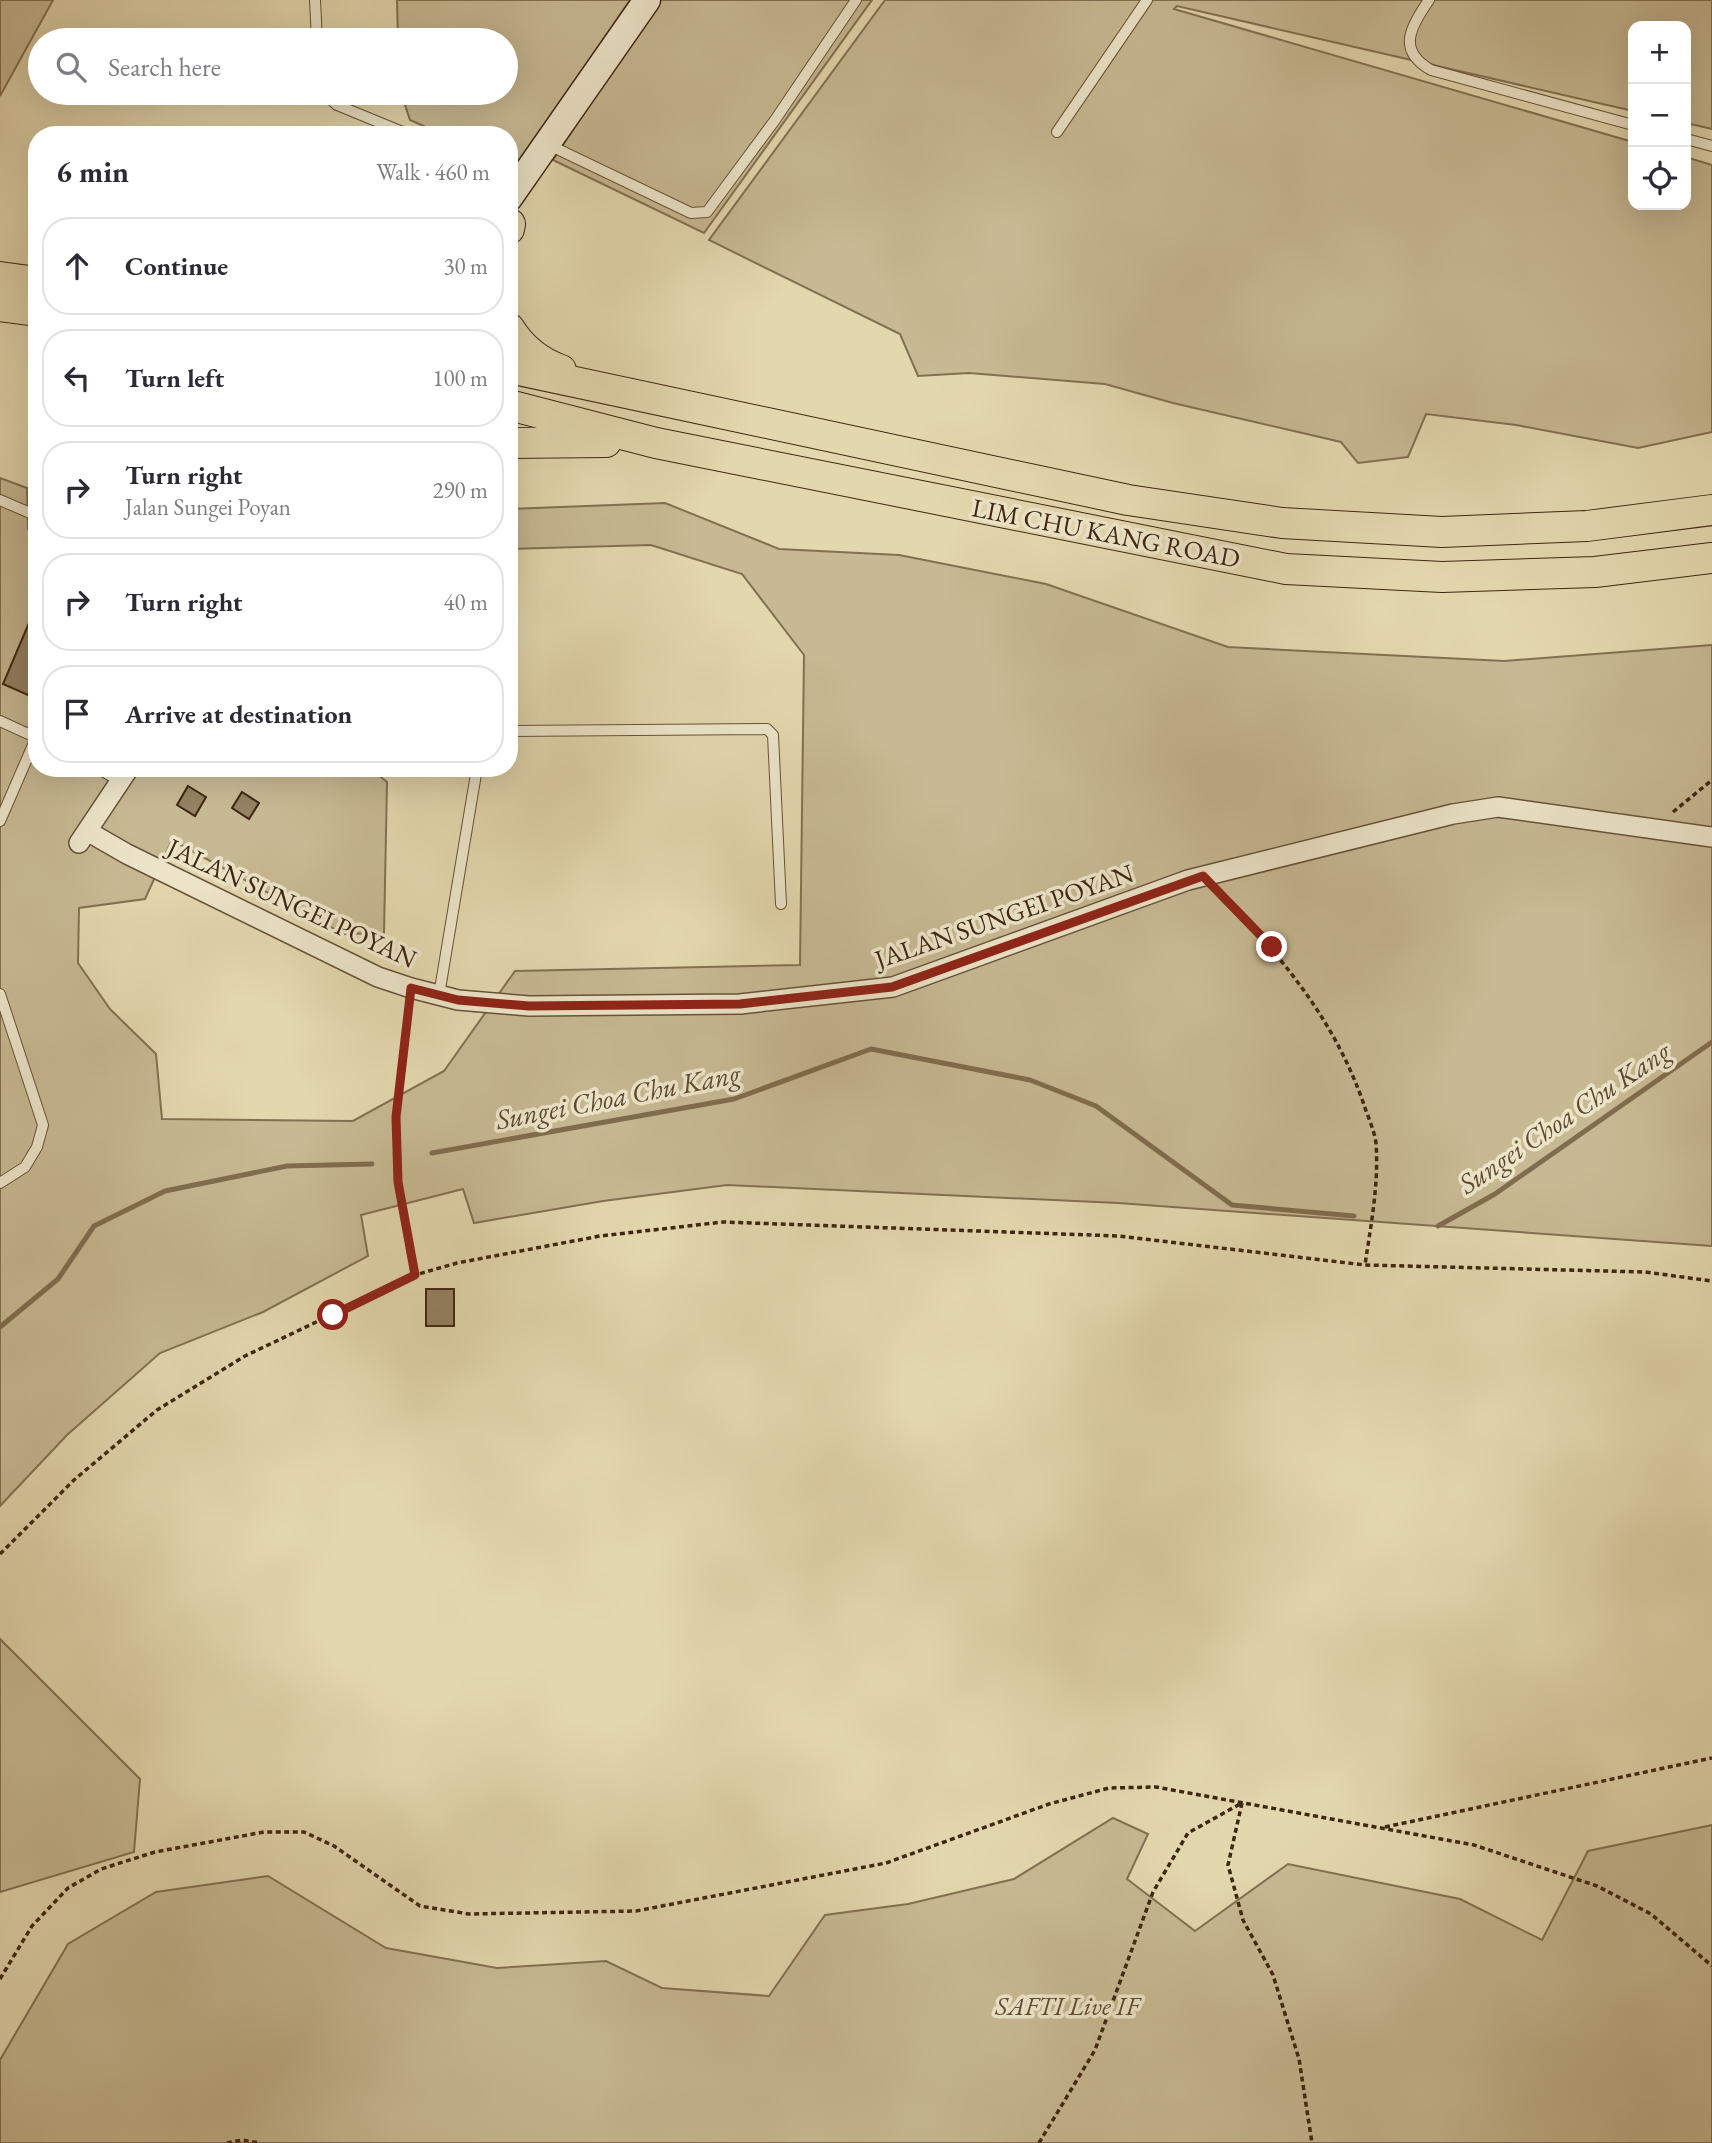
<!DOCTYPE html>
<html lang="en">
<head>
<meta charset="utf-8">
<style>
  :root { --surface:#fff; --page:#f7f7f7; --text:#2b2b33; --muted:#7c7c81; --line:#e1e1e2 }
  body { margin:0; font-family:"EB Garamond",serif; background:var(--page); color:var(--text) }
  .controls { position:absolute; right:21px; top:21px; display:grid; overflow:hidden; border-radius:14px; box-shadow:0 7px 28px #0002 }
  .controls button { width:63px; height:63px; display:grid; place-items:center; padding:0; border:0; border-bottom:2px solid var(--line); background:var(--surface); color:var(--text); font:35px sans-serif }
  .stop { position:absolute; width:21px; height:21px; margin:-16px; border:5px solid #8f2418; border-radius:50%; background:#fff }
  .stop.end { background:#8f2418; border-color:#fff; box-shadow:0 2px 7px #0008 }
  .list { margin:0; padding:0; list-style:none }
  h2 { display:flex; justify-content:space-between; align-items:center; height:91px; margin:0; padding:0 28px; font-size:30px }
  h2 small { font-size:23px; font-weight:400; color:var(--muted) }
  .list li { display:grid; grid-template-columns:46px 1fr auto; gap:21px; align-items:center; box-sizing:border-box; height:98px; margin:0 14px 14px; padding:0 14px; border:2px solid var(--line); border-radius:28px }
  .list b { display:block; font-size:26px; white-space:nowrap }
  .list p { margin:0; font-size:23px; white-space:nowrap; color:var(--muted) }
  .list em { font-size:23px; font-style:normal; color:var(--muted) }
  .icon { flex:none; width:38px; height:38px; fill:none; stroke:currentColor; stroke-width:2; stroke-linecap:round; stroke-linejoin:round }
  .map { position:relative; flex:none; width:1712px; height:2143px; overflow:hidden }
  .search { position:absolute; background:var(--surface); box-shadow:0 7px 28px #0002; left:28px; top:28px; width:490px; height:77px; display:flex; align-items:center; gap:18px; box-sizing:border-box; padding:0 24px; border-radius:38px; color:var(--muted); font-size:26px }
  .panel { position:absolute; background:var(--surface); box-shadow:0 7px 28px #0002; left:28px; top:126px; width:490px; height:651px; border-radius:28px }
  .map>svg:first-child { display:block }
</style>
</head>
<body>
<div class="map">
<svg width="1712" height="2143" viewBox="0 0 1712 2143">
  <rect width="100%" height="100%" fill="#e3d7ae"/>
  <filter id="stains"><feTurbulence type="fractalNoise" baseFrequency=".00286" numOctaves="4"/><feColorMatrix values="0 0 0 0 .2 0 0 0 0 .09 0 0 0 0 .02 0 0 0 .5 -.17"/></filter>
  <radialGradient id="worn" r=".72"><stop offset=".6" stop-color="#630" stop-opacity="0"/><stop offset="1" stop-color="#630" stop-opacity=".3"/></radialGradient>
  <path fill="#c7b993" stroke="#837052" stroke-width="2" d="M0,0H53L0,96Z
    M397,0H630L517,166L509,163V135H444L410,120L401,93H506V40H398Z
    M659,0H872L704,233L553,160Z
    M885,0H1712V129L1686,123V26H1633V111L1177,6L1174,9L1633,142V205H1686V157L1712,165V432L1638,448L1516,425L1426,414L1408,457L1358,463L1341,442L1173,403L1105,384L969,373L918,376L900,334L709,240Z
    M0,478L27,488L28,529L37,533V768H370L387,782L384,933L343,934L172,840L145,899L79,908L78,963L110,1009L156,1054L162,1119L353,1121L444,1071L515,971L800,965L804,655L742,574L651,545L509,549V509L665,503L779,549L899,555L1046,584L1228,647L1504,661L1712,645V1246L1118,1203L727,1185L603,1201L474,1223L463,1189L361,1215L368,1256L263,1312L160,1353L67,1435L0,1506Z
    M0,1639L140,1779L134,1852L0,1892Z
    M1113,1818L1148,1834L1127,1879L1195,1931L1288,1864L1460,1899L1542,1940L1588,1851L1712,1825V2143H0V2060L68,1944L156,1892L268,1876L386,1948L497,1968L606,1961L662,1988L769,1996L825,1915L908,1904L1014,1879Z"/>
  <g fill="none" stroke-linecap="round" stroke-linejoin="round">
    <path stroke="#806c4e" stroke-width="5" d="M432,1153L734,1099L871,1049L1030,1080L1096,1106L1232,1205L1354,1216
      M1438,1226L1495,1194L1712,1042
      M0,1327L58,1279L94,1226L165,1191L287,1166L372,1164"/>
  </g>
  <path fill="#948262" stroke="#3f2610" stroke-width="2" d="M37,604V699L3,684Z
    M188,786L206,797L195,816L177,805Z
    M242,792L259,803L249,819L232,808Z
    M426,1289H454V1326H426Z"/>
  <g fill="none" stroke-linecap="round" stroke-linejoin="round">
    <g stroke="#685238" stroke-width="12">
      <path id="lane" d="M315,0L317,40
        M1429,0C1411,27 1396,50 1431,70L1633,125
        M324,93L337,105L410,135
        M1057,132L1147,0
        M1686,139L1712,146
        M549,145L691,213L707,212L775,120L856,0
        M0,500L37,516
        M0,721L37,738
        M509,731L767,729L773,735L781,904
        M97,768L120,781
        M0,821L36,738
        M0,994L43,1125L37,1147L25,1167L0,1183
        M439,995L477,768"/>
    </g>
    <g stroke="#685238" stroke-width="22">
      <path id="street" d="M87,831L127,854L378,977L411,988L458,1000L529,1006L740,1004L893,987L1188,880L1453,814L1498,807L1712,837
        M79,843L129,768"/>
    </g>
    <g stroke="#3f2610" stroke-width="29">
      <path id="secondary" d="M509,198L647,0"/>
    </g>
    <g stroke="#3f2610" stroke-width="32">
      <path id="primary" d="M509,229L510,224
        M0,277L37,282
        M0,306L37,311
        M509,328C522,349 538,362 561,370
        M509,368L1128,500L1282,523L1442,532L1587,526L1712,510
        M509,405L656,443L1286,569L1442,577L1595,572L1712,558
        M509,443L606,442"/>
    </g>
    <path stroke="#3f2610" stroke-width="3.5" stroke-dasharray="5 3.5" stroke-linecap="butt" d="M1673,812L1712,780
      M1218,891C1280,955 1333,1017 1363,1102C1367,1115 1374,1129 1376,1143C1379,1184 1371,1224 1365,1265
      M408,1006L395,1117L398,1182L415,1275
      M0,1554L74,1480L157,1410L245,1356L415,1275L457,1263L600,1236L723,1222L1119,1236L1365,1265L1645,1272L1712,1281
      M1242,1803L1228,1865L1243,1920L1273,1975L1299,2059L1312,2143
      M1385,1827L1712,1758
      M0,1979L32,1926L68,1888L101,1869L155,1852L264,1832H304L334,1846L420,1906L469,1914L636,1911L886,1863L1049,1804L1109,1788L1156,1787L1474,1845L1597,1886L1651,1914L1712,1966
      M227,2143L242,2140L260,2143
      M1039,2143L1095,2050L1153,1892L1188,1833L1240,1804"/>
    <use href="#lane" stroke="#ede5ca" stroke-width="10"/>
    <use href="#street" stroke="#ede5ca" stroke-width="19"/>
    <use href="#secondary" stroke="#ede5ca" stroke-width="26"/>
    <use href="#primary" stroke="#e3d7ae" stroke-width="30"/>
  </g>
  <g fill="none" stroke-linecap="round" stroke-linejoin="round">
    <path stroke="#8f2418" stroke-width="9" d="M333,1315L415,1275L398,1182L396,1117L411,988L458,1000L529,1006L740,1004L892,987L1203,876L1272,947"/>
  </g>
  <g text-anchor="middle" stroke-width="7" stroke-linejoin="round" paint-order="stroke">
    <g font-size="26" fill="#3f2610" stroke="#ede5ca">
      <text transform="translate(1106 533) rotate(11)" y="9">LIM CHU KANG ROAD</text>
      <text transform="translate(292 903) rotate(25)" y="9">JALAN SUNGEI POYAN</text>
      <text transform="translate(1004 916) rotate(-19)" y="9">JALAN SUNGEI POYAN</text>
    </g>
    <g font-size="26" font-style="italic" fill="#614b31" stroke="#ede5ca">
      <text x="1067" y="2015">SAFTI Live IF</text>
    </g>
    <g font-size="28" font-style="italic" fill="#5f492f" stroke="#ede5ca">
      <text transform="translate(618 1096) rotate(-11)" y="10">Sungei Choa Chu Kang</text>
      <text transform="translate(1564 1117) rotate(-34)" y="10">Sungei Choa Chu Kang</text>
    </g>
  </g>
  <rect width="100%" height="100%" filter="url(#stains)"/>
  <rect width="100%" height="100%" fill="url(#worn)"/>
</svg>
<div class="controls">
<button>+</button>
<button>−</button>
<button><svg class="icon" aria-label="locate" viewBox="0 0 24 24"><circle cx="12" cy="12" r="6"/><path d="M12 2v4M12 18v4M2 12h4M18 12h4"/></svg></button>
</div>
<div class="stop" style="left:333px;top:1315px"></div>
<div class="stop end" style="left:1272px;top:947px"></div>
<div class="search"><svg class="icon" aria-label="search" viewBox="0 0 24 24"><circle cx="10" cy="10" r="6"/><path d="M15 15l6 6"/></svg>Search here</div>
<section class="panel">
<h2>6 min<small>Walk · 460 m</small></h2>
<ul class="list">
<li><svg class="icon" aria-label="ahead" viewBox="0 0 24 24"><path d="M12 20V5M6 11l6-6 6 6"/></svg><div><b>Continue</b></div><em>30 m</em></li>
<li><svg class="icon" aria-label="left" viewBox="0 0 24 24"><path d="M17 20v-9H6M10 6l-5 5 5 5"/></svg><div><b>Turn left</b></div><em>100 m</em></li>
<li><svg class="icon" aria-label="right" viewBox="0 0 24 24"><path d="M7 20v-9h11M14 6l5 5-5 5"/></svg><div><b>Turn right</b><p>Jalan Sungei Poyan</p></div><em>290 m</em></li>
<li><svg class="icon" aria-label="right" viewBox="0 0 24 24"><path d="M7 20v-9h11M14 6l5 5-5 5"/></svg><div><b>Turn right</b></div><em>40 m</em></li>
<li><svg class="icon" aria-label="arrive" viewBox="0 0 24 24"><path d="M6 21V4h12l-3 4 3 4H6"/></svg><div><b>Arrive at destination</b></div></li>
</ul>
</section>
</div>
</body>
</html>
